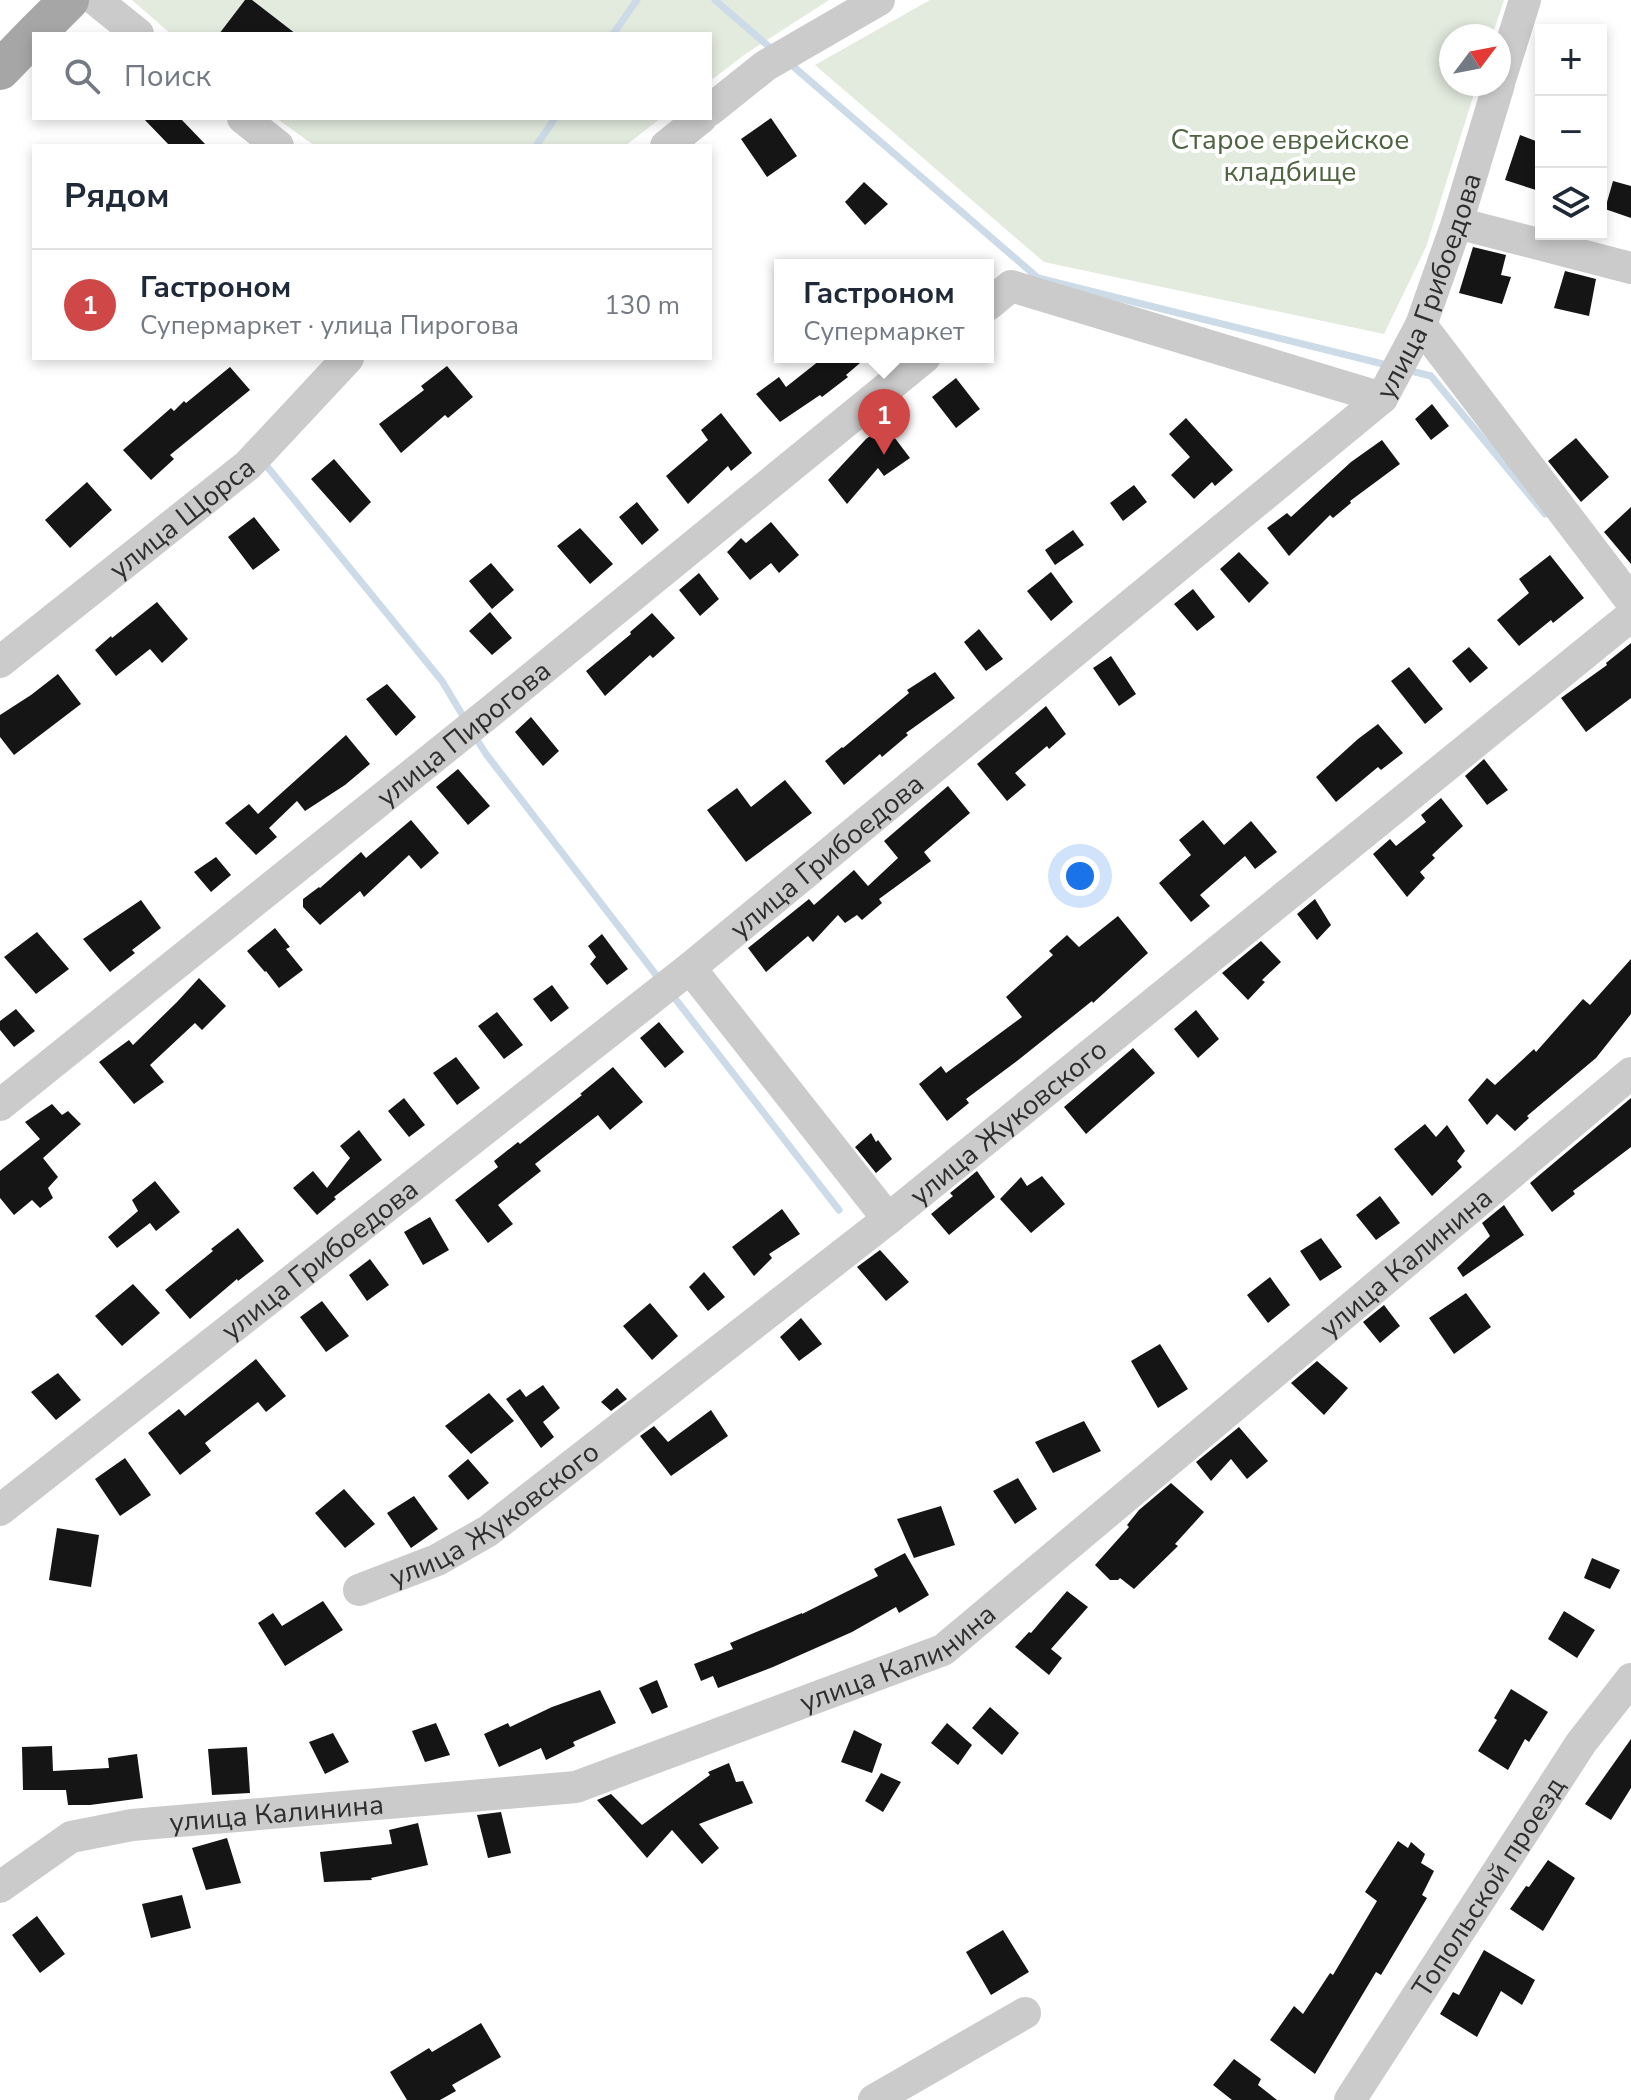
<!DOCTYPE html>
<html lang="ru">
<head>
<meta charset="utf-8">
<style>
  :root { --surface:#fff; --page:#f2f2f3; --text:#1f2937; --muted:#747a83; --line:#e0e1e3; --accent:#cf4747 }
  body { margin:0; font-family:"Nunito Sans",sans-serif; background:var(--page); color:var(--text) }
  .controls { position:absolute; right:24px; top:24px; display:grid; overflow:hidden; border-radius:0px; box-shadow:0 4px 12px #0003 }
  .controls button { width:72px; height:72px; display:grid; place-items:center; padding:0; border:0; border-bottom:2px solid var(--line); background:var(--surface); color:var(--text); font:40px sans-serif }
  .compass { position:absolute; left:1439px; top:24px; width:72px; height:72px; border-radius:50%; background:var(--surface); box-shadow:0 4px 12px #0003; rotate:58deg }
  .you { position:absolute; left:1080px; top:876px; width:28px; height:28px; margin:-20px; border:6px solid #fff; border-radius:50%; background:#1a73e8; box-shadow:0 0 0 12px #1a73e833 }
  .badge { display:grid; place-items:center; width:52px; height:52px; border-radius:50%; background:var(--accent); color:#fff; font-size:26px; font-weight:700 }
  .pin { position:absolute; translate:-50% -66px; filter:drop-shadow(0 2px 4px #0008) }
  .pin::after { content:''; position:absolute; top:42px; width:28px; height:24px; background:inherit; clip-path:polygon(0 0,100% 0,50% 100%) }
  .popup { position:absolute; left:774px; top:259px; width:220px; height:104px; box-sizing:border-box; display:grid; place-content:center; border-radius:0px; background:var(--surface); filter:drop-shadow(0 2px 6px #0005); font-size:26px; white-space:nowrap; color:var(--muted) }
  .popup b { font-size:30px; color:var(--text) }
  .popup::after { content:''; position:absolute; left:50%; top:100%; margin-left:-16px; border:16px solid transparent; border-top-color:var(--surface) }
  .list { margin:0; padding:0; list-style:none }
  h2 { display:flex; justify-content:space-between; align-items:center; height:104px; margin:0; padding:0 32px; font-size:34px }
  h2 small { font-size:26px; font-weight:400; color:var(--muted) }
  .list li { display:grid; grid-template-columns:52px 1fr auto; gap:24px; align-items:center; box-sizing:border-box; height:112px; padding:0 32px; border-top:2px solid var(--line) }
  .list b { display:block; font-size:30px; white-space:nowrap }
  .list p { margin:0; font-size:26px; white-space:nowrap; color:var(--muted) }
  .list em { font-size:26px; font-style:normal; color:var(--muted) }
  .icon { flex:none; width:44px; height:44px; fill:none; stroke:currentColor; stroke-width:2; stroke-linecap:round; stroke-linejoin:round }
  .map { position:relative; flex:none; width:1631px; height:2100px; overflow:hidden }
  .search { position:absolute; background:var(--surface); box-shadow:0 4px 12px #0003; left:32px; top:32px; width:680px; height:88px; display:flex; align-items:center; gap:20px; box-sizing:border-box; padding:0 28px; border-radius:0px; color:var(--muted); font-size:30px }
  .panel { position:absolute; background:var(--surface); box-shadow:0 4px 12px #0003; left:32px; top:144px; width:680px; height:216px; border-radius:0px }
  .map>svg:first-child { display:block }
</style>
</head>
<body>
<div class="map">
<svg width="1631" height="2100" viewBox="0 0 1631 2100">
  <rect width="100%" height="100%" fill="#fff"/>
  <path fill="#e3eade" d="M132,0H829L744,55L710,81V34H171Z
    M930,0H1504L1492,36H1451V84H1477L1426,247L1384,334L1044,262L815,65Z
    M276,118H661L625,146H315Z"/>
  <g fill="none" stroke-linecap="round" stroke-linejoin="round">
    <path stroke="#ccdbe7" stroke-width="7" d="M715,0L774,51
      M613,34L637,0
      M787,61L1038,278L1391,366
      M536,146L555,118
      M1407,370L1431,376L1545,514
      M269,460L265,464L442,681L466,721
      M474,735L486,754L660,980
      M670,992L839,1210"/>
  </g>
  <path fill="#151515" d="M245,0H252L296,34H219Z
    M143,118H180L207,146H170Z
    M771,118L797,156L767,177L741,139Z
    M1520,135L1541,143V173L1536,190L1505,180Z
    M1613,181L1631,186V218L1605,209Z
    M864,182L888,204L865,225L845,202Z
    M1473,247L1506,255L1501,275L1511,277L1502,304L1459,293Z
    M1565,271L1596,279L1589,316L1554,308Z
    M824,357H867L846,375L848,377L822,397L820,395L780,422L756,394L779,377L786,387Z
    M447,366L473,397L448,418L445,415L401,453L379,424L424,390L421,386Z
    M230,367L250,390L170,455L174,459L151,480L123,450L171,408L174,411L184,401L186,403Z
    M956,378L980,409L956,428L932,397Z
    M1432,404L1449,426L1431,440L1415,419Z
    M721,413L752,453L731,471L728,466L688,504L666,476L708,440L701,430Z
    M1186,418L1233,470L1215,486L1212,482L1194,499L1171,475L1190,457L1169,434Z
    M885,425L910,458L884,476L878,468L847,504L828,480L866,439Z
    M1576,438L1609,477L1581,502L1548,461Z
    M1382,440L1400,464L1350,501L1351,503L1333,518L1330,515L1289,556L1267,528L1287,513L1291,517L1351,462Z
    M334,459L371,502L350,523L311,479Z
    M87,482L112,510L70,548L45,520Z
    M1134,485L1147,502L1123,521L1110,503Z
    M637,502L659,530L642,545L619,517Z
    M1631,507V564L1604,532Z
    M254,517L280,550L253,570L228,537Z
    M771,522L799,555L779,573L771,563L750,580L727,552L741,538L746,543Z
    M580,528L613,564L590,584L557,546Z
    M1073,530L1084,545L1055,565L1045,550Z
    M1239,552L1269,583L1249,603L1220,569Z
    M1550,555L1584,598L1553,623L1551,620L1519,646L1497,620L1529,593L1519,579Z
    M491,563L514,590L492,609L469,581Z
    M1051,572L1073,602L1051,621L1027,591Z
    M699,573L719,599L700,616L679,590Z
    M1193,589L1215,617L1197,631L1174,604Z
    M157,602L188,639L162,663L150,649L116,676L95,650L111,636L112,638Z
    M490,612L512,638L492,655L469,631Z
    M652,613L675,638L653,658L650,655L605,696L586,671L631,634L630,632Z
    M979,629L1003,659L986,671L964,642Z
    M1631,643V698L1586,732L1561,698L1607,665L1606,663Z
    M1469,647L1488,668L1470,683L1452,661Z
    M1111,656L1136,694L1119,706L1093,668Z
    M1409,667L1443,709L1425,724L1391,681Z
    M935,672L955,698L906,733L908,735L882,757L880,754L844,785L825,761L842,747L843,748L909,693L907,690Z
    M58,674L81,704L14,755L0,737V715L31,695Z
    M387,684L416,717L396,736L366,699Z
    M1046,706L1066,734L1049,749L1047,746L1015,773L1026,785L1007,801L977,764Z
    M531,717L559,751L543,766L515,732Z
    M1378,724L1403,753L1381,770L1378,767L1336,802L1316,777L1358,739Z
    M346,735L370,764L345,785L305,811L297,801L269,828L277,837L256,855L225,823L249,804L258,814Z
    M1484,759L1508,790L1487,805L1465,776Z
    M458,769L490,806L468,825L436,787Z
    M785,780L812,813L746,862L707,810L737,788L751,807Z
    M948,786L970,813L924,852L931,861L879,899L882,903L862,920L857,915L845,923L838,915L813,942L808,936L766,972L748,948L809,899L814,905L854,870L868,886L898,858L884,841Z
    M1441,798L1463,826L1432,855L1435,858L1420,872L1425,878L1407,897L1373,854L1390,839L1396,846L1426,822L1421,815Z
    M411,820L439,853L421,869L409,855L364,897L360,891L320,925L303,907V899L319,887L320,888L361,852L366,858Z
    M1203,820L1224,845L1251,821L1277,852L1255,869L1245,856L1200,895L1210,906L1191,922L1159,883L1191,855L1179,840Z
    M216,857L231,875L211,892L194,872Z
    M1315,899L1331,925L1317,940L1297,914Z
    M141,900L161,928L132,950L135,953L110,972L83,939Z
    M1118,916L1148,953L1093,1003L1092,1001L1017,1061L966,1099L969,1103L947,1121L919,1084L941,1066L946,1073L1022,1017L1006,997L1053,955L1049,951L1067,935L1079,947Z
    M275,928L290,947L286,949L303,970L279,988L266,971L265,972L247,951Z
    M37,932L69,969L36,994L4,957Z
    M602,934L628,969L607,985L590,964L596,957L588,946Z
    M1261,941L1281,962L1262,980L1265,982L1248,1000L1222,973Z
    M1631,959V1014L1596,1058L1527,1116L1529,1118L1515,1131L1497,1114L1487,1125L1468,1100L1487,1078L1495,1085L1534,1049L1536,1052L1583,999L1590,1005Z
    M199,978L226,1006L202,1030L195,1023L150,1065L164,1082L134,1104L99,1062L129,1040L133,1045L177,1002Z
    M552,985L569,1008L551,1022L533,999Z
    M16,1009L35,1031L14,1047L0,1030V1021Z
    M1196,1010L1219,1039L1198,1058L1174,1029Z
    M497,1012L523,1045L504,1059L478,1026Z
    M659,1022L684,1052L665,1068L640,1038Z
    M1133,1048L1155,1073L1086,1134L1064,1107Z
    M456,1057L480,1088L457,1105L433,1073Z
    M613,1067L643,1102L610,1130L598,1115L535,1164L541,1171L498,1205L513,1224L488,1243L455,1200L498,1167L494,1161L518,1142L520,1144L582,1095L580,1094Z
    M404,1098L425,1125L409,1137L388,1111Z
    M1631,1098V1147L1573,1191L1575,1194L1552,1212L1530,1183Z
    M52,1104L62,1115L68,1111L81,1124L43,1158L58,1177L48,1188L53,1198L40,1208L32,1200L14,1215L0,1198V1171L40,1139L25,1122Z
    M1425,1124L1436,1137L1447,1125L1465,1151L1457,1161L1462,1167L1432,1196L1394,1149Z
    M359,1130L382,1160L334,1197L336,1199L317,1215L293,1188L313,1171L327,1188L350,1158L340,1146Z
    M871,1133L876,1142L878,1140L892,1159L876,1173L855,1147Z
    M977,1171L995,1197L949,1235L931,1214L953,1196L950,1193Z
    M1042,1176L1065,1204L1031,1233L1000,1199L1021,1177L1027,1186Z
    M155,1181L180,1212L156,1231L150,1223L117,1248L108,1237L138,1211L132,1200Z
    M1380,1196L1400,1223L1376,1240L1356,1215Z
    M1504,1205L1524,1235L1463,1277L1457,1268L1490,1236L1482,1223Z
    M782,1209L800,1234L769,1254L772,1258L754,1276L732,1247Z
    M430,1217L449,1250L423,1265L404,1232Z
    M238,1228L264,1261L238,1281L237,1279L190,1319L165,1290L213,1251L211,1249Z
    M1321,1238L1342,1267L1320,1281L1300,1251Z
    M880,1250L909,1282L886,1301L857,1267Z
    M370,1259L389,1285L367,1301L349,1275Z
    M704,1272L725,1297L708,1311L689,1287Z
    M1270,1277L1290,1305L1268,1323L1247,1295Z
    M133,1284L160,1313L122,1346L95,1316Z
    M1466,1293L1491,1327L1454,1354L1429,1318Z
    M322,1301L349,1336L326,1352L300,1317Z
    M650,1303L678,1336L652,1360L623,1326Z
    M1384,1305L1400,1326L1380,1343L1363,1322Z
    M801,1318L822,1344L799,1361L780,1337Z
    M1160,1344L1188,1389L1158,1408L1131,1361Z
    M256,1359L286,1396L266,1412L258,1402L205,1443L211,1451L180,1475L148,1433L179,1409L185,1416Z
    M1317,1361L1348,1388L1324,1415L1291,1383Z
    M58,1373L81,1400L56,1420L31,1392Z
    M543,1385L560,1408L543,1422L554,1437L541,1448L506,1399L520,1389L526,1397Z
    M617,1388L627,1399L611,1411L601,1402Z
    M489,1393L514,1421L471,1454L445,1426Z
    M711,1410L728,1436L671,1476L640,1436L654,1426L668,1442Z
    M1084,1421L1101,1451L1053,1473L1035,1442Z
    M1239,1427L1268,1461L1247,1479L1231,1459L1211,1481L1196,1462Z
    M125,1458L151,1495L120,1516L95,1479Z
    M468,1459L489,1483L468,1500L448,1476Z
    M1018,1478L1037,1509L1015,1524L993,1491Z
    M1171,1483L1204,1512L1175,1544L1178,1546L1134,1589L1120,1578L1118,1580H1110L1095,1565L1129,1527L1127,1525L1139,1510Z
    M344,1489L375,1524L345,1548L315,1513Z
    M414,1496L438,1529L411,1548L387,1513Z
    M941,1506L955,1545L914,1558L897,1519Z
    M57,1528L99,1535L91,1587L49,1580Z
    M905,1553L929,1595L899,1613L896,1607L852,1632L773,1667L718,1688L713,1676L701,1681L694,1664L733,1649L730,1643L802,1613V1614L878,1576L874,1569Z
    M1592,1558L1620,1570L1610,1589L1584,1578Z
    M1067,1591L1088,1607L1051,1649L1062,1658L1049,1675L1015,1647L1029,1632L1031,1633Z
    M323,1601L343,1630L285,1666L258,1623L273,1613L282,1626Z
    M1564,1611L1595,1630L1577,1658L1548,1639Z
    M657,1680L668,1707L652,1714L639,1688Z
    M1511,1689L1548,1712L1529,1742L1525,1739L1508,1770L1478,1751L1497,1720L1494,1718Z
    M600,1690L616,1723L573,1742L575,1746L546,1760L541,1748L499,1767L484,1734L508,1723L510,1727L552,1707Z
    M990,1707L1019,1733L1002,1755L972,1728Z
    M436,1723L450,1755L425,1762L412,1731Z
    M947,1723L972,1745L958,1765L931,1743Z
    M854,1730L882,1744L872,1773L841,1762Z
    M333,1733L349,1762L325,1774L309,1742Z
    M1631,1739V1788L1611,1820L1585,1804Z
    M52,1746L53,1771L109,1768L108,1758L137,1754L143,1798L90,1805H68L66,1790H23L22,1747Z
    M247,1747L250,1793L212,1795L208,1749Z
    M729,1763L736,1782L743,1781L753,1803L699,1824L719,1848L702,1864L672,1830L647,1858L597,1800L611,1794L642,1825L710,1775L708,1772Z
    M881,1773L901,1782L883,1812L865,1801Z
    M501,1812L511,1853L488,1858L477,1815Z
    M418,1823L428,1865L371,1878L372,1880L324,1882L320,1852L392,1844L389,1830Z
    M227,1838L241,1883L206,1890L192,1848Z
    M1398,1841L1408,1848L1411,1842L1425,1854L1421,1863L1434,1871L1422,1895L1427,1898L1381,1975L1376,1972L1315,2074L1270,2040L1294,2006L1303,2014L1330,1973L1333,1975L1377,1901L1365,1892Z
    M1548,1860L1575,1878L1543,1931L1510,1909L1526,1886L1529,1887Z
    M182,1895L191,1928L151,1938L142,1904Z
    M37,1916L65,1954L40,1973L12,1935Z
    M1003,1930L1029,1972L991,1995L966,1952Z
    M1484,1950L1535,1980L1522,2005L1501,1991L1477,2037L1440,2014L1453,1992L1459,1995Z
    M481,2023L501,2057L452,2085L456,2091L440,2100H407L390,2072L429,2048L432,2052Z
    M1234,2059L1261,2079L1258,2085L1277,2100H1232L1213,2085Z"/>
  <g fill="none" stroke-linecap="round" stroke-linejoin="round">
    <g stroke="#cbcbcb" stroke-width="32">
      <path d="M96,0L138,34"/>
      <path d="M1499,83L1525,0"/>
      <path d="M710,110L765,66L879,0"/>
      <path d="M243,118L278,146"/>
      <path d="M666,146L701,118"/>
      <path d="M1457,223L1631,268"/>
      <path d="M988,305L1011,286L1382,398"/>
      <path d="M1421,325L1631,601"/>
      <path id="s1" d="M0,662L248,465L348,358"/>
      <path d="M690,968L888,1219"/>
      <path id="s2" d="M0,1105L490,712L925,357"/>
      <path id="s3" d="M0,1510L690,968L1382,398L1421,325L1457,223L1499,84"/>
      <path id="s4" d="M359,1590L437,1560L488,1531L888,1219L1631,616"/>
      <path id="s5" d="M0,1887L71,1837L132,1825L576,1787L943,1650L1631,1073"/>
      <path d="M874,2100L1025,2013"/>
      <path id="s6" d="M1350,2100L1581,1743L1631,1679"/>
    </g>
    <path stroke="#a6a6a6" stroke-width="40" d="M35,34L69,0
      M0,70L34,35"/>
  </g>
  <g text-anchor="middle" stroke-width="8" stroke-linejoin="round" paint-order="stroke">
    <g font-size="28" fill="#4f6441" stroke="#fff">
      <text x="1290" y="149">Старое еврейское<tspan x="1290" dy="32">кладбище</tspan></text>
    </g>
    <g font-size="28" fill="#2e2e2e" stroke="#fff">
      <text dy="10" stroke="none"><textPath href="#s3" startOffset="1896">улица Грибоедова</textPath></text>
      <text dy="10" stroke="none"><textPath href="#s1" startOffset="232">улица Щорса</textPath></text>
      <text dy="10" stroke="none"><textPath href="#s2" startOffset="594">улица Пирогова</textPath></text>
      <text dy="10" stroke="none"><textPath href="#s3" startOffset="1054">улица Грибоедова</textPath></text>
      <text dy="10" stroke="none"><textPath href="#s4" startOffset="804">улица Жуковского</textPath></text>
      <text dy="10" stroke="none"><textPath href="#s3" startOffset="406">улица Грибоедова</textPath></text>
      <text dy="10" stroke="none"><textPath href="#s5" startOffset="1590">улица Калинина</textPath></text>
      <text dy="10" stroke="none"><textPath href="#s4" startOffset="156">улица Жуковского</textPath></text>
      <text dy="10" stroke="none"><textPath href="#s5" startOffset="942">улица Калинина</textPath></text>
      <text dy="10" stroke="none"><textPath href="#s5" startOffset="294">улица Калинина</textPath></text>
      <text dy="10" stroke="none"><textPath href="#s6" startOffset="254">Топольской проезд</textPath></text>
    </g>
  </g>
</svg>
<div class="controls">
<button>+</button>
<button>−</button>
<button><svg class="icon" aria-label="layers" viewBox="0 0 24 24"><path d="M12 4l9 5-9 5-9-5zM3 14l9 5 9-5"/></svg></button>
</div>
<svg class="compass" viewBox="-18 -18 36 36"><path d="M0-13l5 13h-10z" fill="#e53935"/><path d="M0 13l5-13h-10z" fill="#747a83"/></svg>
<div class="you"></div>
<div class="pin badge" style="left:884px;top:455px">1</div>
<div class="popup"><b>Гастроном</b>Супермаркет</div>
<div class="search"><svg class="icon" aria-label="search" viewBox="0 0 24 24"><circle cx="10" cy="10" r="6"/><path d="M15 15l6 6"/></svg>Поиск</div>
<section class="panel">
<h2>Рядом<small></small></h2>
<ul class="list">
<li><span class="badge">1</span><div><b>Гастроном</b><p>Супермаркет · улица Пирогова</p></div><em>130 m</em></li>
</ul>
</section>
</div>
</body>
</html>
